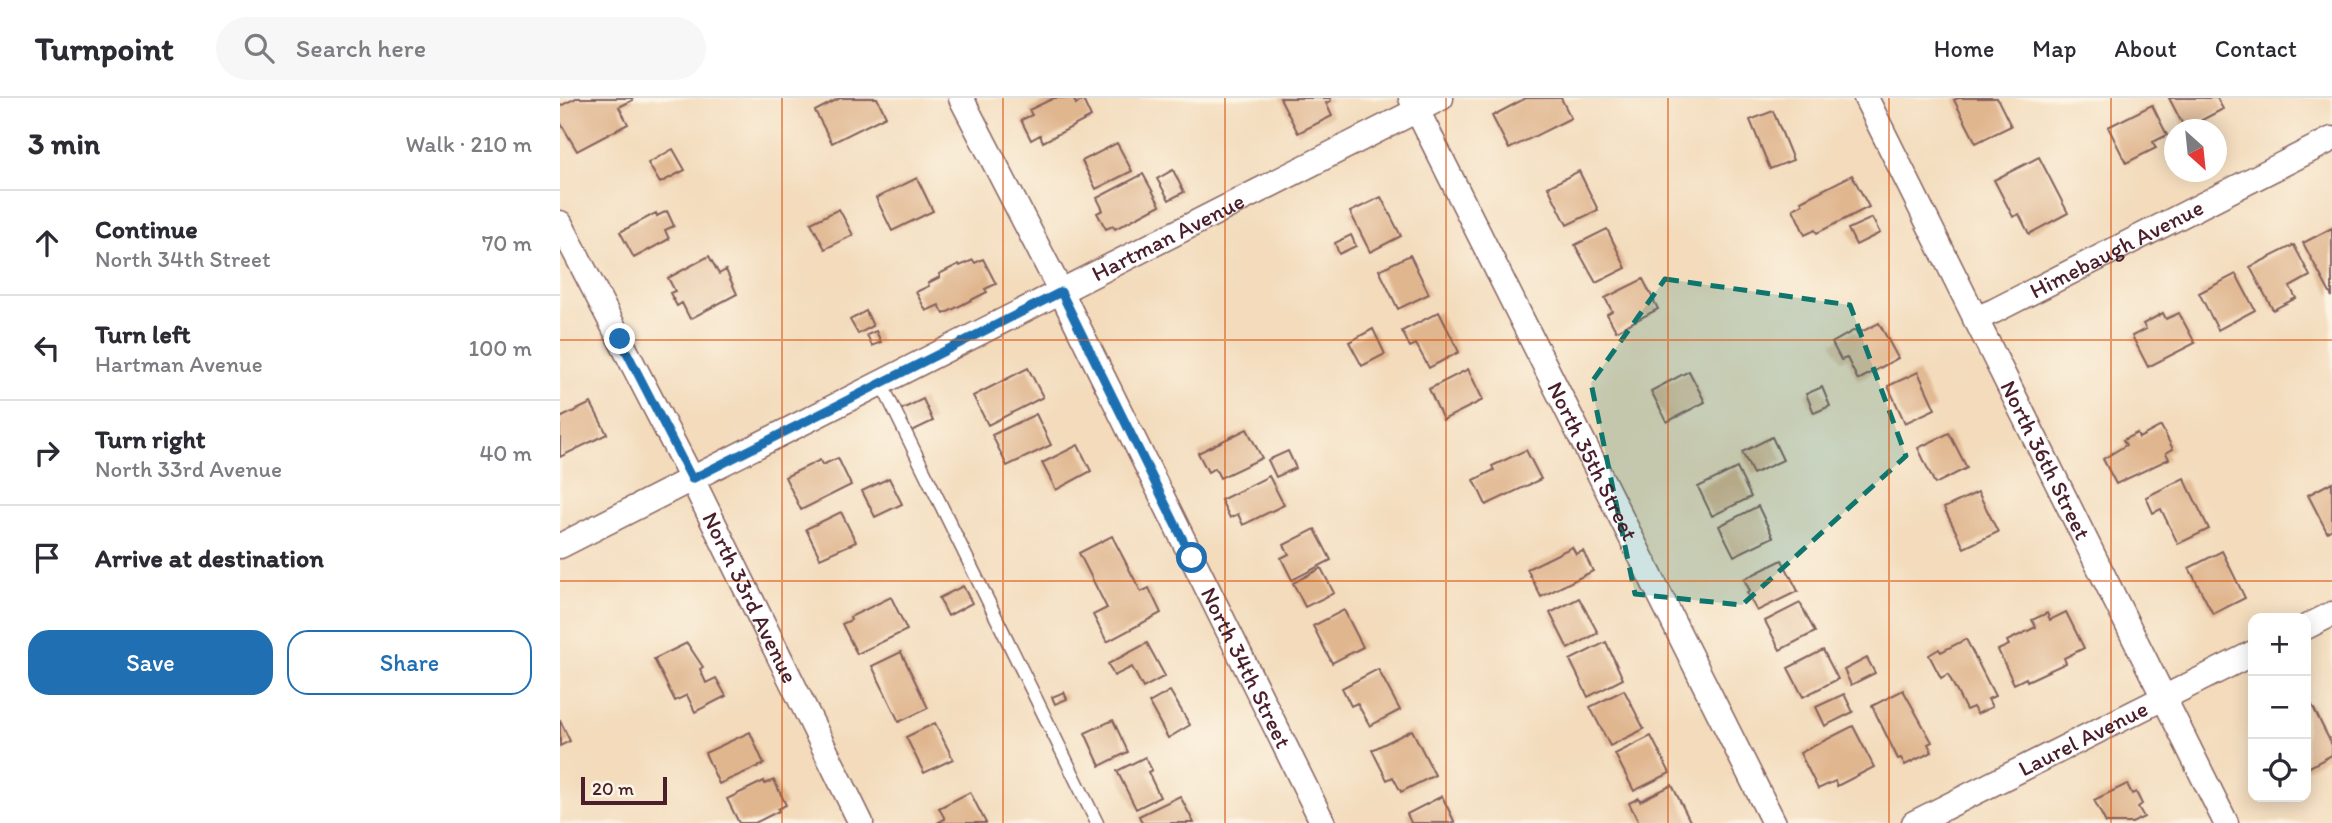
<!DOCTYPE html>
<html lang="en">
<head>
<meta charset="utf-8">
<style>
  :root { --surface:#fff; --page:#f7f7f7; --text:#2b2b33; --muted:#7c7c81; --line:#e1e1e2; --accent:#1f6fb2 }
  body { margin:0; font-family:Itim,sans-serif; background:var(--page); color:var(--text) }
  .controls { position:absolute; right:21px; bottom:21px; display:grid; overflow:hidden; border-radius:14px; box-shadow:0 4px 18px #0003 }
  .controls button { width:63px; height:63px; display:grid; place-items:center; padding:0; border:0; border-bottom:2px solid var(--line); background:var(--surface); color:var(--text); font:35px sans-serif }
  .compass { position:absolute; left:1604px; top:21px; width:63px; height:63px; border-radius:50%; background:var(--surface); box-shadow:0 4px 18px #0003; rotate:153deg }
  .scale { position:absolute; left:21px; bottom:18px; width:86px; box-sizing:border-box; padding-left:7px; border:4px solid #4a1f2b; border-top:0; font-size:19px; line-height:24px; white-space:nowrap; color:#4a1f2b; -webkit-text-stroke:5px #fcf5e5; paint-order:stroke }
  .stop { position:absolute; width:21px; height:21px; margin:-16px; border:5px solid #1f6fb2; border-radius:50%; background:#fff }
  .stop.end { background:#1f6fb2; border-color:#fff; box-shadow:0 2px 7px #0008 }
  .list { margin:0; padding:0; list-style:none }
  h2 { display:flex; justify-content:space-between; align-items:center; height:91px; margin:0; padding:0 28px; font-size:30px }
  h2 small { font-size:23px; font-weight:400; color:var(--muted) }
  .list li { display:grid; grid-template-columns:46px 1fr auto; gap:21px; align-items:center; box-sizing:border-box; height:105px; padding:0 28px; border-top:2px solid var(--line) }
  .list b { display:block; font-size:26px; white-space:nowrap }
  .list p { margin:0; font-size:23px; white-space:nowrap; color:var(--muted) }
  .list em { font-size:23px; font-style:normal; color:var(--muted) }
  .actions { display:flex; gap:14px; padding:21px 28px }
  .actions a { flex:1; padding:16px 0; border:2px solid var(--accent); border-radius:21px; text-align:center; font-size:24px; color:var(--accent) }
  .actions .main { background:var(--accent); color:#fff }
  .icon { flex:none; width:38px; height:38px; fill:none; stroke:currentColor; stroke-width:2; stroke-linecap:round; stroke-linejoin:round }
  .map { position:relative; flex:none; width:1772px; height:725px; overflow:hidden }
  header { display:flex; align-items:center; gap:42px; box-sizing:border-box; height:98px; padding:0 35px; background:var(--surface); border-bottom:2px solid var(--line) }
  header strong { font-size:33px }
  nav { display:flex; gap:38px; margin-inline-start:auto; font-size:24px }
  .search { width:490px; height:63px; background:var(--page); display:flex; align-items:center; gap:18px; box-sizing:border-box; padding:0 24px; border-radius:38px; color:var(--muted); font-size:26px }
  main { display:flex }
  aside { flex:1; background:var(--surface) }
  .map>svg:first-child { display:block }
</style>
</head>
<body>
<header>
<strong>Turnpoint</strong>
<div class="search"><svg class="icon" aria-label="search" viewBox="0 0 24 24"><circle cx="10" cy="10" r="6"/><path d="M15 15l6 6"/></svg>Search here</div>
<nav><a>Home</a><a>Map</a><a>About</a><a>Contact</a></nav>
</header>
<main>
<aside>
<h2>3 min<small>Walk · 210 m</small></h2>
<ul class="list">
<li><svg class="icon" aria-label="ahead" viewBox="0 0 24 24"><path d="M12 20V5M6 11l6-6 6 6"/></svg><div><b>Continue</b><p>North 34th Street</p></div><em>70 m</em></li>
<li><svg class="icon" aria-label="left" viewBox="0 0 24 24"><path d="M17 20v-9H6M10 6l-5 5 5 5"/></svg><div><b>Turn left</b><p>Hartman Avenue</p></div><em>100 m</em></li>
<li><svg class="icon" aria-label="right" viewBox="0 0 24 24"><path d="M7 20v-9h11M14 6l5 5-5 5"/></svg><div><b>Turn right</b><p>North 33rd Avenue</p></div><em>40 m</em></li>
<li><svg class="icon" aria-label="arrive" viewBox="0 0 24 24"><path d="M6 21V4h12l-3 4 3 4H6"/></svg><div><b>Arrive at destination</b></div></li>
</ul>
<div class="actions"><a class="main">Save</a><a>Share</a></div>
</aside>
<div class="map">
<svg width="1772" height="725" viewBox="0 0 1772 725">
  <rect width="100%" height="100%" fill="#fcf5e5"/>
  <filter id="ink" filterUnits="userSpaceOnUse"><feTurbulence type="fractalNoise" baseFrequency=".0143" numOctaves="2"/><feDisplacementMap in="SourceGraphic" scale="14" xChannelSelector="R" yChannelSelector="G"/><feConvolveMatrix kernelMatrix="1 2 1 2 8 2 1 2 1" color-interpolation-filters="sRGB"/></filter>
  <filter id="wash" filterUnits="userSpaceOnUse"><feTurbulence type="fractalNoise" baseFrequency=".00686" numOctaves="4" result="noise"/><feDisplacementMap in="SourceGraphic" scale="28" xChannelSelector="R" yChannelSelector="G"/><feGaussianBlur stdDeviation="1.57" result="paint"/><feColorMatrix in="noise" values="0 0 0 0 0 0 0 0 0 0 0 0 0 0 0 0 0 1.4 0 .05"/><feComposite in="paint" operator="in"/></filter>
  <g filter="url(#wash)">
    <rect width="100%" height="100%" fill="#f3dbbc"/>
    <g id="blocks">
      <path fill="#e0b68f" d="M16,0H72L73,2L59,9L68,26L17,53L0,24V8Z
        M280,0H317L326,18L272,45L255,13Z
        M494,0H513L516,6L523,2L531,19L483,44L480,37L471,42L461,22L472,17L469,12Z
        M720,0H770L771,3L766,5L772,18L738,35Z
        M966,0H1001L1011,20L949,51L932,18Z
        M1398,0H1437L1451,28L1416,45L1394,2Z
        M1609,0H1657L1663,11L1625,31Z
        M1592,7L1607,37L1593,44L1596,50L1566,65L1548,29Z
        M1213,13L1233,62L1210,71L1190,22Z
        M557,45L572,73L536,91L522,63Z
        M113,51L125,72L100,85L88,65Z
        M1479,59L1508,115L1469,136L1459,116L1453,119L1434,82Z
        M613,72L624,94L609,102L597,81Z
        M1019,73L1038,112L1007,127L988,89Z
        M583,76L600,107L555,131L553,128L546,131L537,115L543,112L537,100Z
        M1292,77L1309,109L1257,135L1255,132L1245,137L1233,111L1243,106L1241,103Z
        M357,80L373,113L332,133L316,100Z
        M821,99L841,138L810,154L790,114Z
        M279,111L293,137L265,151L251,125Z
        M107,113L114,128L105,132L109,141L74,160L60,134L96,115L97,118Z
        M1312,120L1320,135L1296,147L1288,131Z
        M1772,130V199L1743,145Z
        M1047,131L1066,170L1036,185L1015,147Z
        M791,137L796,148L779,156L775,145Z
        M1734,147L1750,178L1730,189L1736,200L1713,212L1690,169Z
        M850,157L869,196L838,211L819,172Z
        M149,158L159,176L166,172L177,196L130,221L122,205L117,208L110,195L115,193L108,180Z
        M423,161L436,186L425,191L427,194L384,216L379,207L366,213L356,194L369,188L368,185L380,179L379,176L399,166L400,168L413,162L415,165Z
        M1676,176L1695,212L1658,232L1639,195Z
        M1083,181L1098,211L1056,233L1047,216L1052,213L1045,200Z
        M306,213L313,228L298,236L290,222Z
        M879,214L899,254L869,270L856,246L850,249L842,233Z
        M1603,215L1606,221L1619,215L1635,245L1588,269L1572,238L1586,231L1583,226Z
        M1319,225L1338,260L1298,282L1287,260L1281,262L1272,245L1295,232L1297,236Z
        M813,231L825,256L802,268L789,244Z
        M316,233L321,244L312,248L307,237Z
        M468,270L483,299L428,327L413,298Z
        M908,271L923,302L883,322L869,291Z
        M1129,273L1145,304L1107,324L1091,293Z
        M1358,274L1375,311L1345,325L1328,288Z
        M1262,289L1270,308L1254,315L1246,296Z
        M363,301L373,323L350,334L340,312Z
        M31,305L47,336L0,359V320Z
        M476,316L491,347L447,368L432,337Z
        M1601,328L1613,351L1606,355L1609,361L1556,386L1543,361L1566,347L1563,342L1577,335L1579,340Z
        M687,331L702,360L660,380L655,370L648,374L638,355Z
        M1389,335L1407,370L1375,386L1358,350Z
        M1212,339L1223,362L1193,376L1182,354Z
        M518,347L531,373L496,392L482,365Z
        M966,352L981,381L926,407L914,382L934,372L932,368Z
        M728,353L736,370L716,379L708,362Z
        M278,360L291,387L241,412L225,379L260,362L262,367Z
        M1177,370L1191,399L1152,418L1138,389Z
        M709,378L724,407L683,427L678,416L670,420L661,402Z
        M329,380L342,406L315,419L302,393Z
        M1624,380L1649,431L1618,446L1601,411L1593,415L1586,399Z
        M1772,384V431L1767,434L1748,397Z
        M1418,394L1438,434L1404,450L1384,410Z
        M1198,408L1213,439L1174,458L1159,428Z
        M281,414L296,444L260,460L246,431Z
        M755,431L771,462L732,482L721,460L729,456L724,447Z
        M552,438L581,494L589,490L601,515L547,544L533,517L547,510L519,455Z
        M1012,449L1016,456L1023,453L1033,473L981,499L967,471Z
        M1662,453L1685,500L1653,516L1629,470Z
        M1222,462L1238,493L1197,513L1187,495L1190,493L1184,481Z
        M761,470L774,495L745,509L733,485Z
        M403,488L412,505L388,518L379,500Z
        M331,499L347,532L297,556L282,526L291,522L290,519Z
        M1019,500L1038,535L1008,551L990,515Z
        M1240,505L1255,534L1220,552L1205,523Z
        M784,512L803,549L772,565L753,528Z
        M1506,514L1524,550L1504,560L1506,565L1467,583L1466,580L1454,586L1438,552L1449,547L1447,543L1476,529L1472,522L1487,515L1490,522Z
        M1406,541L1435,598L1428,601L1432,609L1417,616L1413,609L1406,612L1388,576L1381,580L1369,557L1379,551L1381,554Z
        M1046,544L1063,581L1028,599L1010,562Z
        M127,545L143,569L140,571L146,585L156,580L166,598L135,614L127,597L115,603L94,561Z
        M587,545L605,578L583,590L572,569L554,578L548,566Z
        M1263,552L1278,581L1243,599L1228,570Z
        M341,554L368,610L339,624L312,568Z
        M1307,560L1315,575L1291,587L1284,572Z
        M818,571L840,612L810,628L797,605L791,608L782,590Z
        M1064,592L1084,631L1050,648L1030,609Z
        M1343,592L1372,644L1368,646L1372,654L1345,667L1341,660L1338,661L1312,608Z
        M610,593L630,627L608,640L589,605Z
        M504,594L507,601L495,606L492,599Z
        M1284,596L1293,614L1265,628L1256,609Z
        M1751,605L1772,647V657L1746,671V608Z
        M0,622L10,643L0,648Z
        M553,622L568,654L540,668L525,635Z
        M375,625L393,661L364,675L346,639Z
        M1293,628L1314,669L1277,688L1275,683L1258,691L1240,655Z
        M852,632L875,677L841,694L833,679L827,682L812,652Z
        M190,634L204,666L159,686L145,655Z
        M1091,638L1110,675L1074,693L1055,656Z
        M585,659L592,672L588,674L600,699L576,711L557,673Z
        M214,682L226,707L218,711L219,713L195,725H179L167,701L204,683L205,686Z
        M1567,686L1572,696L1576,694L1582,706L1578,709L1584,719L1572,725H1546L1534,702Z
        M1112,687L1130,723L1125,725H1079L1069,705L1079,700L1080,703Z
        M410,694L426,725H377L385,721L379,710Z
        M620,698L634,725H582L579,718Z
        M882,698L895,725H851L847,716Z"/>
    </g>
  </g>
  <g filter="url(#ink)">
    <use href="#blocks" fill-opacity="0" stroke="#85615e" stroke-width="2"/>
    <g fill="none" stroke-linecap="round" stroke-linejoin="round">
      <g stroke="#85615e" stroke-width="15">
        <path id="service" d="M321,285L537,725"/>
      </g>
      <g stroke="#85615e" stroke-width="27">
        <g id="minor">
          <path id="s1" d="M401,0L501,194L763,725"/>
          <path id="s2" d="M851,0L1214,725"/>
          <path id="s3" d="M1306,0L1666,725"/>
          <path id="s4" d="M0,125L132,381L301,725"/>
          <path id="s5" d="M1415,221L1434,213L1772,41"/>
          <path id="s6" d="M0,448L881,0"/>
          <path d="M1746,529L1772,516"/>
          <path id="s7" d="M1354,725L1693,555"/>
        </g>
      </g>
      <use href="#service" stroke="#fff" stroke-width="12"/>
      <use href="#minor" stroke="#fff" stroke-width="24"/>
    </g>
  </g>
  <g fill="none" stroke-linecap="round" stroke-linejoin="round" filter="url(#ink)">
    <path stroke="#1f6fb2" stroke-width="9" d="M60,241L132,381L501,194L632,460"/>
  </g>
  <path fill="#0f766e" fill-opacity="0.2" stroke="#0f766e" stroke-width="5" stroke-dasharray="14 9" stroke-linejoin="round" d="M1105,181L1290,207L1346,358L1182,507L1075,496L1031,285Z"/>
  <path fill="none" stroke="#d8530f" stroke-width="2" stroke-opacity="0.55" d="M222,0V725M443,0V725M665,0V725M886,0V725M1108,0V725M1329,0V725M1551,0V725M0,242H1772M0,483H1772"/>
  <g text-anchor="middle" stroke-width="5" stroke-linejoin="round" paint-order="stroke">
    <g font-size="23" fill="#4a1f2b" stroke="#fcf5e5">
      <text dy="8" stroke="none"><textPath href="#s6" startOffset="682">Hartman Avenue</textPath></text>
      <text dy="8" stroke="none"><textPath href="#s5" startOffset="158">Himebaugh Avenue</textPath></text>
      <text dy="8" stroke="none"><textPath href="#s2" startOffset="406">North 35th Street</textPath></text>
      <text dy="8" stroke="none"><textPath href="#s3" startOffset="404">North 36th Street</textPath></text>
      <text dy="8" stroke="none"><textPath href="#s4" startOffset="420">North 33rd Avenue</textPath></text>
      <text dy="8" stroke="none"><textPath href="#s1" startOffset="637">North 34th Street</textPath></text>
      <text dy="8" stroke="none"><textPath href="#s7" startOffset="189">Laurel Avenue</textPath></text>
    </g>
  </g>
</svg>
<div class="controls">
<button>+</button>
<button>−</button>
<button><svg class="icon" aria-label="locate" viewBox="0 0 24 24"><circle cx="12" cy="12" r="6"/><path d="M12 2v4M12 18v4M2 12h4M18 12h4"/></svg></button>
</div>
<svg class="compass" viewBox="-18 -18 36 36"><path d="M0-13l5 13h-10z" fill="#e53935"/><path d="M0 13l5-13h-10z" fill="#7c7c81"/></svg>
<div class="scale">20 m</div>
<div class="stop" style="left:632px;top:460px"></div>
<div class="stop end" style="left:60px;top:241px"></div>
</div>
</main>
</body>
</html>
